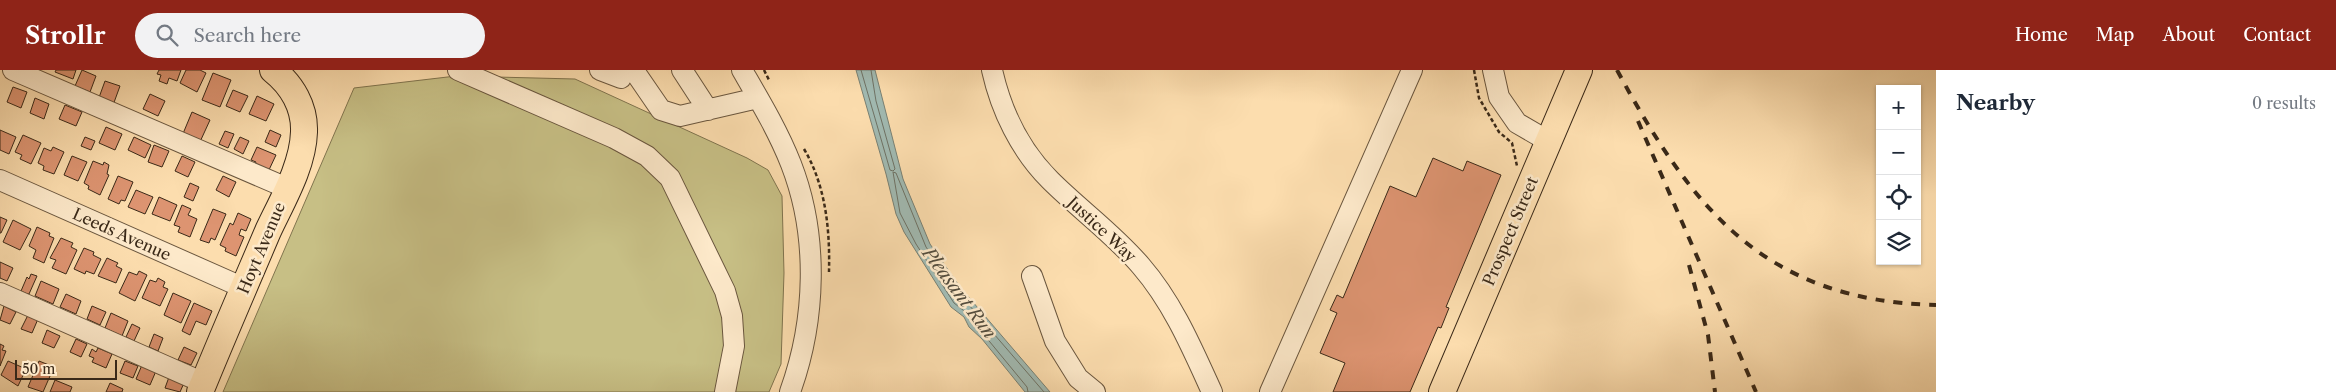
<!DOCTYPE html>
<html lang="en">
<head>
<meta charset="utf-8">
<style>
  :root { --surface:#fff; --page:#f2f2f3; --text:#1f2937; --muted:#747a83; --line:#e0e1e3; --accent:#8f2418 }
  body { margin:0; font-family:"Libre Caslon Text",serif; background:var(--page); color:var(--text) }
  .controls { position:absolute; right:15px; top:15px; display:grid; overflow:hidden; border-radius:0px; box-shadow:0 1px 4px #0004 }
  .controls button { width:45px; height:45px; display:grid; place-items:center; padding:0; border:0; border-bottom:1px solid var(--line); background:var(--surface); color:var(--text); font:25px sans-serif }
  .scale { position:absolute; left:15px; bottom:12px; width:102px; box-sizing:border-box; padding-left:5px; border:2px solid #3a2918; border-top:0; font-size:14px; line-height:18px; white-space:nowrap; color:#3a2918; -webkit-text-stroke:4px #fde9ca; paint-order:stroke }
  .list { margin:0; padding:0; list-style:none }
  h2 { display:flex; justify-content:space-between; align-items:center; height:65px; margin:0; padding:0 20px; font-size:21px }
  h2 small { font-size:16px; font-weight:400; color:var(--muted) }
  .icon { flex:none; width:28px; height:28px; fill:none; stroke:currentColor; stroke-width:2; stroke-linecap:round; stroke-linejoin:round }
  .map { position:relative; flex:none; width:1936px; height:322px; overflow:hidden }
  header { display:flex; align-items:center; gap:30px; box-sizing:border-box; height:70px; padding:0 25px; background:var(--accent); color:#fff }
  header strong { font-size:24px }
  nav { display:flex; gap:28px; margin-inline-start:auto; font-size:18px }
  .search { width:350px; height:45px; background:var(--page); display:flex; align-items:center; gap:12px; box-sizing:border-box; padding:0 18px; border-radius:28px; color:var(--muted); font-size:19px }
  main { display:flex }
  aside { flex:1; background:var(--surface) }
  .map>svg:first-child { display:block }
</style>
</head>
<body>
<header>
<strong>Strollr</strong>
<div class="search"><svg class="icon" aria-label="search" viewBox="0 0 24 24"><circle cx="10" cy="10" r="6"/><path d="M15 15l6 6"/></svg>Search here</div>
<nav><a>Home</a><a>Map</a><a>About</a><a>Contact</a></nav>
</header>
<main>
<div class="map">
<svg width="1936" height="322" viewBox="0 0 1936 322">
  <rect width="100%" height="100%" fill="#fcddae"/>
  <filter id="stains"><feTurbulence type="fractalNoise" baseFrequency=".004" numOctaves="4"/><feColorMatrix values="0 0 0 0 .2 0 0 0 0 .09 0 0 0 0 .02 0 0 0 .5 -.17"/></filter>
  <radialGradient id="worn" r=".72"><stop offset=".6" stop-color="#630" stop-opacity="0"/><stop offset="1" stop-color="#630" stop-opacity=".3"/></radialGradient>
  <path fill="#c7bf85" stroke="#80744e" d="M456,6L575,9L747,88L768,100L782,126L784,203L781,294L769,322H223L354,18Z"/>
  <path fill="#a1bab2" stroke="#788074" d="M856,0H875L903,109L930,174L960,217L1050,322H1025L982,269L969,257L964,247L951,237L904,162L896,144L886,104Z"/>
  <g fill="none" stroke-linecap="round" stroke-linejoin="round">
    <path stroke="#6e7265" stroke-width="1" d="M861,0L890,100L893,101L895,99L876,31L871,0
      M1028,322L1027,317L985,266L973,254L968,244L954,233L916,174L900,143L893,102L896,103L926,177L956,220L1044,322"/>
  </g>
  <path fill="#dd9471" stroke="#3a2918" d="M56,0H76L73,9L55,2Z
    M82,0L96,6L90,22L75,16Z
    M159,0H181L177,11L169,8L167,14L159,11L161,5L157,4Z
    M186,0H200L206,3L197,22L180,13Z
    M213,3L231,10L220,37L202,30Z
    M105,11L120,16L112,38L97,33Z
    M13,17L27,22L21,38L7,32Z
    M233,20L248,26L240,42L226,36Z
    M150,24L165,31L158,46L143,39Z
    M257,26L274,34L266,51L249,44Z
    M35,28L49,34L44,49L30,43Z
    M65,35L82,42L76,56L59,49Z
    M192,42L210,50L199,74L182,66Z
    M106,57L122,64L115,80L99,73Z
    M0,60L16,67L9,84L0,80Z
    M270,60L281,65L276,77L265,72Z
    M225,61L234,64L228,78L219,74Z
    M23,65L41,73L31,94L20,89L22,85L15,82Z
    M85,67L95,71L91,80L81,76Z
    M134,67L151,75L145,88L128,80Z
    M240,67L249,71L243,84L234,79Z
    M154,75L169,81L162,97L148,92Z
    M53,77L64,82L54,104L43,100L44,96L38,93L44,78L51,81Z
    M257,77L276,85L268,102L254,96L256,92L251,90Z
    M72,86L87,92L78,111L64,105Z
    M182,86L195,92L188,107L175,101Z
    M1433,88L1463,101L1467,91L1501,105L1446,237L1449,238L1441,258L1438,257L1410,322H1333L1345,293L1320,283L1337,243L1330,240L1337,225L1343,228L1390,116L1416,127Z
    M93,91L103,95L104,92L109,95L107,104L109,105L100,125L88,119L89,116L84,113Z
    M118,106L133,112L125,131L121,130L119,134L108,129Z
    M223,106L236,112L229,127L216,120Z
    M190,113L199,117L193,131L184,127Z
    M136,120L153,127L145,144L128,137Z
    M159,127L177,135L170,151L152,144Z
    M182,135L191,139L188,145L197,149L190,167L178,162L180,157L174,155Z
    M213,139L226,144L215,170L211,168L209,173L200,170Z
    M238,143L251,149L246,161L241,159L239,165L244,167L236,186L225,181L226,178L220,175L230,153L233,155Z
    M0,147L7,150L1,163H0Z
    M13,150L31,159L20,180L3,172Z
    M37,157L50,163L49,166L54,168L44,193L33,188L36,180L29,176Z
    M61,168L73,173L71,177L77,180L66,204L52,198L56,190L50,188Z
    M84,178L94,182L93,185L101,189L94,204L86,201L85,204L74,199Z
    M107,188L118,193L116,196L122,199L116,213L98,206Z
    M0,192L13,198L7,211L0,208Z
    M139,201L147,205L135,231L119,223L129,202L137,205Z
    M31,204L37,206L29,224H27L21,221L27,207L29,209Z
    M158,208L165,212L163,217L168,219L160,236L142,228L150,210L156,212Z
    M41,211L59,219L53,234L35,226Z
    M173,223L191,231L181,253L164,245Z
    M66,224L81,231L76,244L60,237Z
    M194,233L212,241L206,255L196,251L190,265L182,261Z
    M4,236L16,242L10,254L0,250Z
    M92,236L106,242L100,255L87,249Z
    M111,243L128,251L122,266L105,258Z
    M28,245L38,249L32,263L21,259Z
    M132,254L140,258L134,271L126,267Z
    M47,260L60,266L54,278L42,273Z
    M154,264L163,268L158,281L149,277Z
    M76,269L87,274L81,287L70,282Z
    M0,274L4,276L2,280L6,281L0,296Z
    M184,277L197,283L191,295L178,290Z
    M98,278L112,284L106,298L92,292L94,288L89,286L92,279L96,282Z
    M8,291L26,299L18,316L1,305Z
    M39,291L54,297L43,322L28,317Z
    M125,291L138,296L133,308L120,303Z
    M142,295L156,301L150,315L136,309Z
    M169,307L184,313L180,322L165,318Z
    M55,310L72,317L70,322H50Z
    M110,313L123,319L122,322H106Z"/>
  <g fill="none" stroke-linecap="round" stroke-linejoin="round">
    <g stroke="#6a563e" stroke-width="22">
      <path id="minor" d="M13,0L287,118
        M458,0L614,68L647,86L670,108L725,221L732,246L734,276L725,322
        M600,0L621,8L624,0
        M682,0L708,40
        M742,0C760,31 778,61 791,94C819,166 816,250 790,322
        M992,0C1001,40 1020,80 1050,110C1080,140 1114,164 1141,196C1173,233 1192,278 1212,322
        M1493,0L1499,27L1517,53L1548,71
        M637,5L661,40L680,46L758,28
        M0,110L244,218
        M1032,206L1055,271L1078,308L1095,322
        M0,223L204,313
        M1270,322L1412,0"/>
    </g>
    <g stroke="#3a2918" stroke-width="28">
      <path id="major" d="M200,322C222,268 245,215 268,161C282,131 303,96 304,62C305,37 292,15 273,0
        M1442,322L1579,0"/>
    </g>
    <path stroke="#3a2918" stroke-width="2.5" stroke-dasharray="4 2.5" stroke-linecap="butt" d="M764,0L769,10
      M1474,0L1479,28L1499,62L1512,73L1517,96
      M804,79C826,116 830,160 829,202"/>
    <use href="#minor" stroke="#fde9ca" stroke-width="20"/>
    <use href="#major" stroke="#fcddae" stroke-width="26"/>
    <path stroke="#3a2918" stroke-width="4" stroke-dasharray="9 9" stroke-linecap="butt" d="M1617,0C1692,139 1765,231 1936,235
      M1638,51L1756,322
      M1689,195L1708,265L1715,322"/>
  </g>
  <g text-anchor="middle" stroke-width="5" stroke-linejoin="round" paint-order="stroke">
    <g font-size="16" fill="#3a2918" stroke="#fde9ca">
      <text transform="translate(1102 159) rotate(43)" y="6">Justice Way</text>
      <text transform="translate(1510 161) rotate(-67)" y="6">Prospect Street</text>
      <text transform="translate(122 164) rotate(24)" y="6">Leeds Avenue</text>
      <text transform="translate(261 178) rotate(-67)" y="6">Hoyt Avenue</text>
    </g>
    <g font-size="18" font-style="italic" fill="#544d3e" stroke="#fde9ca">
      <text transform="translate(959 223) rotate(53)" y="6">Pleasant Run</text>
    </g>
  </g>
  <rect width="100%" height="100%" filter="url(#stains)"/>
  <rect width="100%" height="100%" fill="url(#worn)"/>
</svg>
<div class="controls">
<button>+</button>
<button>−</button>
<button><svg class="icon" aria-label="locate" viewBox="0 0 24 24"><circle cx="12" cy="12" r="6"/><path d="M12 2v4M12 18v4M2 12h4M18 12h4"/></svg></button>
<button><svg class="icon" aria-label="layers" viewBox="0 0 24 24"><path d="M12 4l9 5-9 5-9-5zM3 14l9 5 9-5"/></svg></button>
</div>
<div class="scale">50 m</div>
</div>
<aside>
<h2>Nearby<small>0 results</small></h2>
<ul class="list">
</ul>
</aside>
</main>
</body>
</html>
